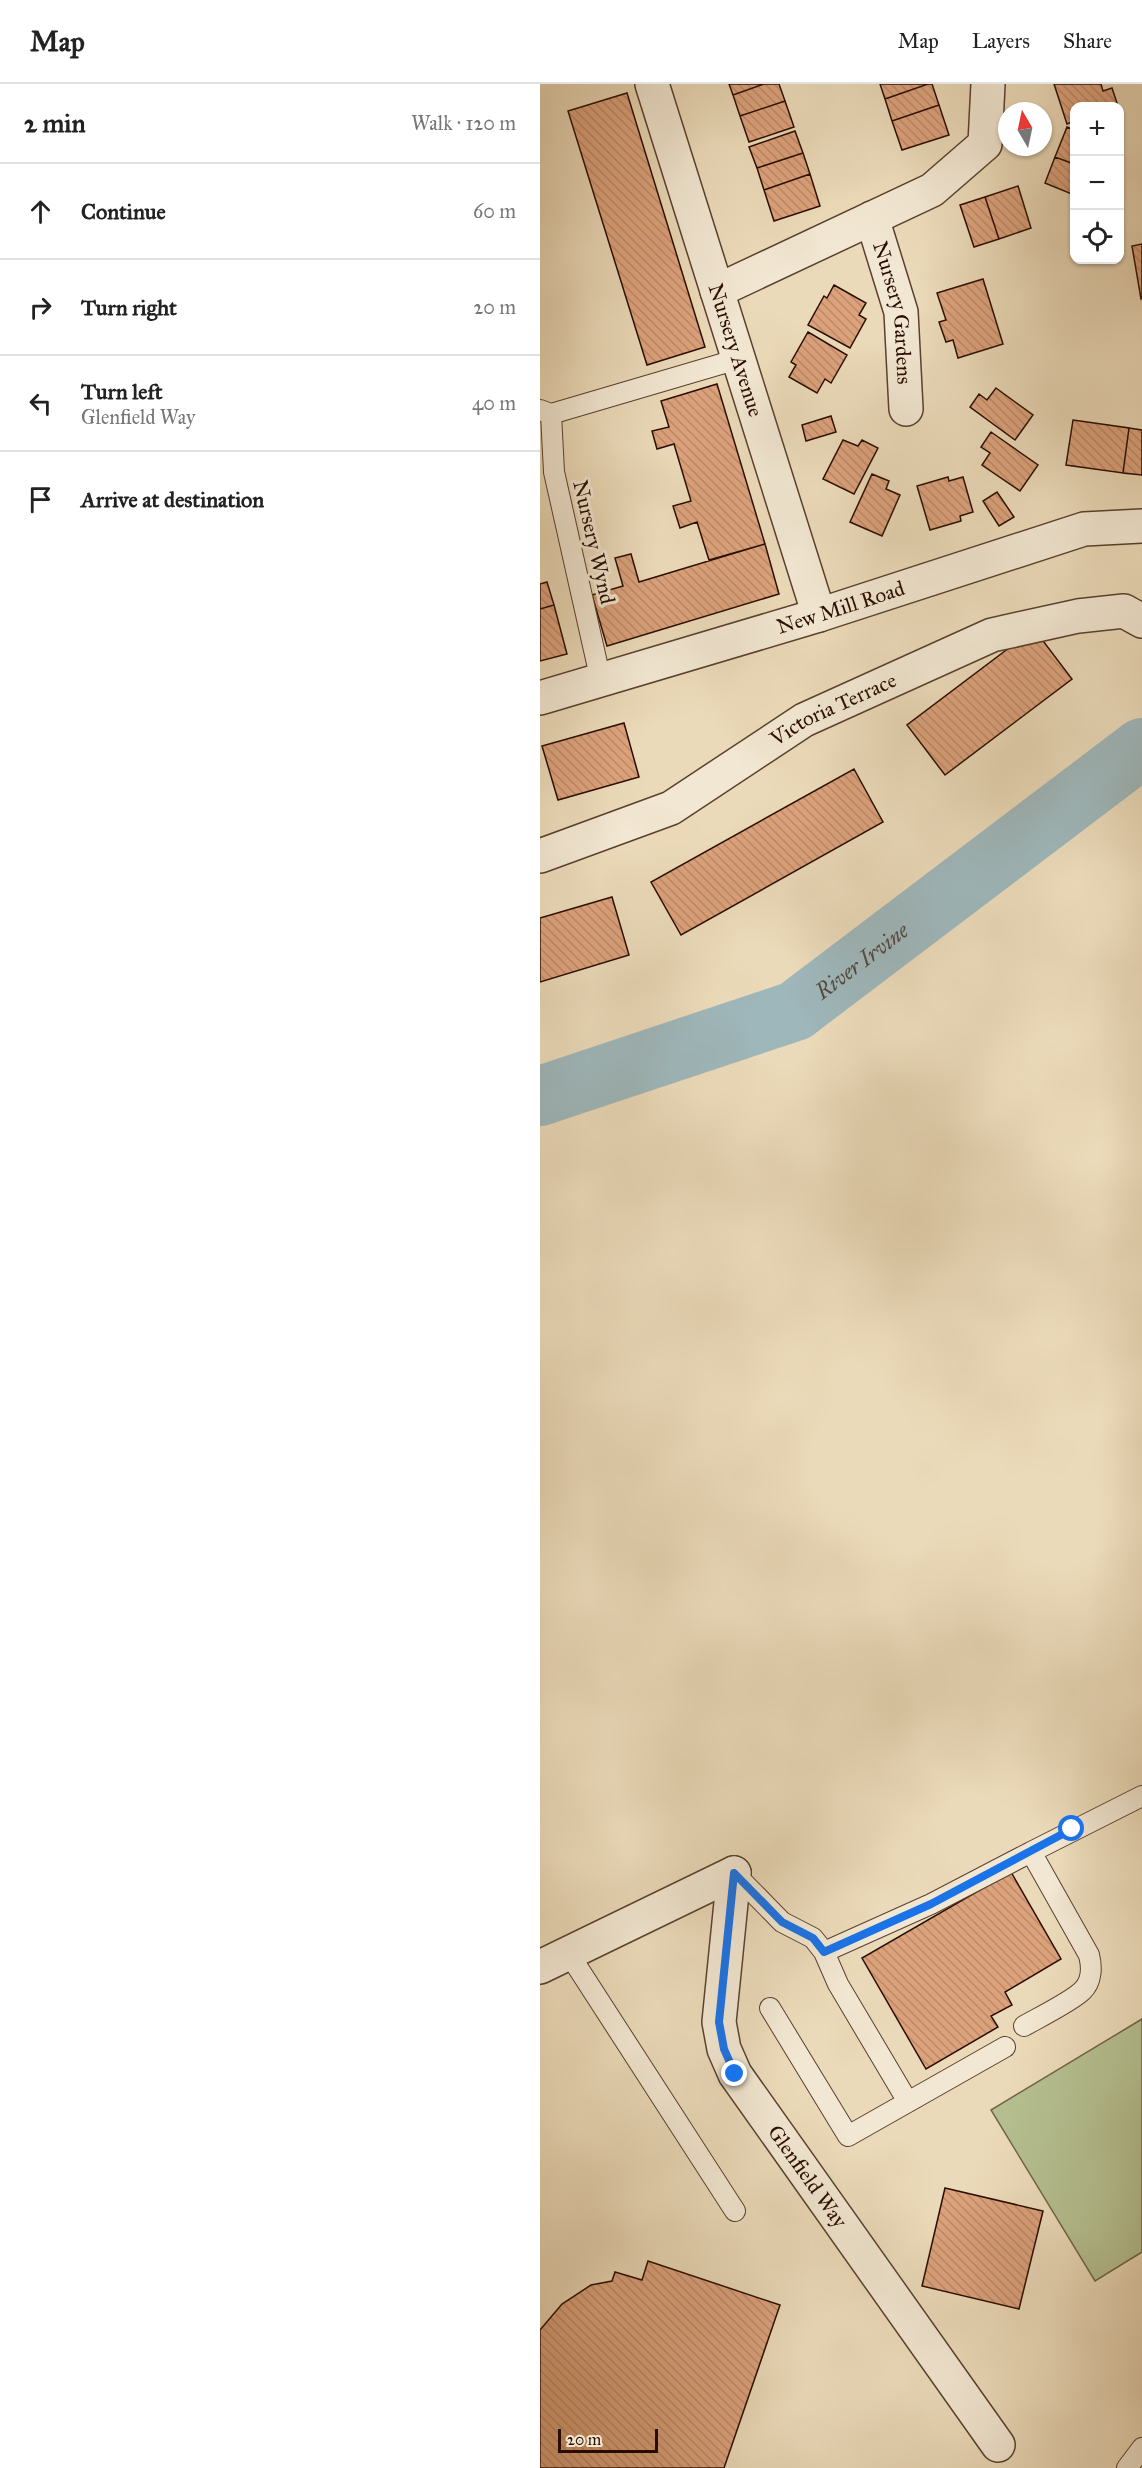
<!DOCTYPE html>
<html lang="en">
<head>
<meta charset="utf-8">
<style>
  :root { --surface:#fff; --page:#f6f6f6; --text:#222; --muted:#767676; --line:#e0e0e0 }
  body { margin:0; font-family:"IM FELL Great Primer",serif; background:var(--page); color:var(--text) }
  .controls { position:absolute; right:18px; top:18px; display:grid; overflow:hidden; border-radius:12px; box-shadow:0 2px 4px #0004 }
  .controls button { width:54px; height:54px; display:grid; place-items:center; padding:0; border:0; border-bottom:2px solid var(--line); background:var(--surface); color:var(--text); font:30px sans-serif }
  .compass { position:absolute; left:458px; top:18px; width:54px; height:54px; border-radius:50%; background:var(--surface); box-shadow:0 2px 4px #0004; rotate:351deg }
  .scale { position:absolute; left:18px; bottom:15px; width:100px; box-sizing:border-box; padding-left:6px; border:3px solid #2a0d00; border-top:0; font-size:16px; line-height:21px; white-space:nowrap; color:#2a0d00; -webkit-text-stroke:4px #f2e7d2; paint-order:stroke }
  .stop { position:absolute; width:18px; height:18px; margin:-14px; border:4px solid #1a73e8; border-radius:50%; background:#fff }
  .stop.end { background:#1a73e8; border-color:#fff; box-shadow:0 2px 6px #0008 }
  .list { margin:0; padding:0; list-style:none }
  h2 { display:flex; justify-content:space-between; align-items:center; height:78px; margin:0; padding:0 24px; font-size:26px }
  h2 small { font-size:20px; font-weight:400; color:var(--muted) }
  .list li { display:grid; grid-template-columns:39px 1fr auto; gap:18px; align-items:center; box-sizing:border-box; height:96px; padding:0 24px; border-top:2px solid var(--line) }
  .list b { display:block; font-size:22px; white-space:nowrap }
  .list p { margin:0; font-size:20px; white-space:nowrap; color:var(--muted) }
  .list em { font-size:20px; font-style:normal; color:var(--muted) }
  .icon { flex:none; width:33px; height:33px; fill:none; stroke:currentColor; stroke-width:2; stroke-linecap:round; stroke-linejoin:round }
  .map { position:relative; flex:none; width:602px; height:2384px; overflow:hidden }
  header { display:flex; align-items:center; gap:36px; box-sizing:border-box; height:84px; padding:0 30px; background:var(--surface); border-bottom:2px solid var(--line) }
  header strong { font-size:28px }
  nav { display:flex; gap:33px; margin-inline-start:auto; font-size:21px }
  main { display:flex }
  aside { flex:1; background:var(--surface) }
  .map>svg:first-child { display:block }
</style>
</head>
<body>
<header>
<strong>Map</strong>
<nav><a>Map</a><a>Layers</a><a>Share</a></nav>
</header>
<main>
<aside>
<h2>2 min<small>Walk · 120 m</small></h2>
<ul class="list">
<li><svg class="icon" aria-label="ahead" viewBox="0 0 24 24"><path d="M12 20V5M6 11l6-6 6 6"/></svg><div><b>Continue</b></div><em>60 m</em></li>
<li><svg class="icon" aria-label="right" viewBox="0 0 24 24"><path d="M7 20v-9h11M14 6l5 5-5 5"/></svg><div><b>Turn right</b></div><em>20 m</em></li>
<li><svg class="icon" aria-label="left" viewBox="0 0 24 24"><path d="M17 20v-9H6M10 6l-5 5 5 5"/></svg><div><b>Turn left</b><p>Glenfield Way</p></div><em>40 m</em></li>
<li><svg class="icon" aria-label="arrive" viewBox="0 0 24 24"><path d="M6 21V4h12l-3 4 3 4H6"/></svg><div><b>Arrive at destination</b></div></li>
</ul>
</aside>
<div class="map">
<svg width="602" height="2384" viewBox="0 0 602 2384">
  <defs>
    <pattern id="building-back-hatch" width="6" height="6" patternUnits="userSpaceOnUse" patternTransform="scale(1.5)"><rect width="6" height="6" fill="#dca27c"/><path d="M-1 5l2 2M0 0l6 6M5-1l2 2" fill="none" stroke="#bd8a69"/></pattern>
  </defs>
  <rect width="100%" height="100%" fill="#ebdab9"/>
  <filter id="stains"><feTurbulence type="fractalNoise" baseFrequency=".00333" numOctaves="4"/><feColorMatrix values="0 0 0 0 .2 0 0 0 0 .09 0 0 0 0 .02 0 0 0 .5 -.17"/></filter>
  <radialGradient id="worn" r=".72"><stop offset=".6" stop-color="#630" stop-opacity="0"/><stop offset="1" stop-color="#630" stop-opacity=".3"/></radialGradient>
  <path fill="#b5c091" stroke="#706648" stroke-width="1.5" d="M602,1935V2168L555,2197L451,2026Z"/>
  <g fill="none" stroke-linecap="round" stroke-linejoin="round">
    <path stroke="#9eb7bb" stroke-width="60" id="s1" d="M0,1012L255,927L602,664"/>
  </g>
  <path fill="url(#building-back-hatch)" stroke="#2a0d00" stroke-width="1.5" d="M189,0H224L193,11Z
    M224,0H239L245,17L200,32L193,11Z
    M340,0H388L345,15Z
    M388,0H392L399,21L352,37L345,15Z
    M514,0H561L563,7L572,4L578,22H534V37L527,40Z
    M87,9L165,263L107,281L28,27Z
    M245,17L254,43L209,58L200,32Z
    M399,21L409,51L362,66L352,37Z
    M527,43L534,46V80L515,73Z
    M255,47L263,69L217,84L209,63Z
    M263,69L270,90L224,106L217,84Z
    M515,73L534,80V111L505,99Z
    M270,90L280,122L234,137L224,106Z
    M478,102L491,144L459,155L445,113Z
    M445,113L459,155L434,163L420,121Z
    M602,160V214L601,215L592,162Z
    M443,195L463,260L418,274L413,256L406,258L399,238L406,236L397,209Z
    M294,201L326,219L319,231L326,235L310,264L268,241L284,212L287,214Z
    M268,248L307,271L291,299L285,295L277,309L249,293L256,281L251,278Z
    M177,300L225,460L169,476L157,438L140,444L133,422L151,417L134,360L117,365L112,347L129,343L121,317Z
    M456,304L493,331L475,356L430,323L439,310L447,316Z
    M291,332L296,348L266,357L262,341Z
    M533,336L589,344L583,389L526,381Z
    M589,344L602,346V391L583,389Z
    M451,348L498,381L480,407L442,381L450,369L441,363Z
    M303,356L318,362L322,356L338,364L314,410L283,395Z
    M332,390L349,397L346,405L360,411L342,452L310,438Z
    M408,393L409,397L423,393L433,428L420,432L421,437L390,446L377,402Z
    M457,408L474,433L459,442L443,417Z
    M225,460L239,510L67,562L52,511L83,502L75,474L91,470L99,498Z
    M7,498L14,521L0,525V500Z
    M14,521L27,570L0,577V525Z
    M494,545L532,595L405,691L367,641Z
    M84,639L99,693L18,716L2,662Z
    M314,685L343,738L141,851L111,798Z
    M72,813L89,871L0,898V834Z
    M471,1788L521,1875L465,1908L472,1921L451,1932L458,1943L386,1985L322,1874Z
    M405,2104L503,2127L479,2225L382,2202Z
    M108,2177L240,2221L184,2384H0V2246L22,2220L51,2201L72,2197L75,2188L102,2196Z"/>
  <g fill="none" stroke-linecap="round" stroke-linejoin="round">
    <g stroke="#5a402e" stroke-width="22">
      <path id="service" d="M0,326L11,330L198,275
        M11,330L14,388L61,597
        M491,1768L602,1712
        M194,1789L242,1838L273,1854L284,1868L298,1900L368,2018L308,2052L230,1924
        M284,1868L391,1820L491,1768L549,1871C552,1883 552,1898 542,1907C532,1917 498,1934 484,1942
        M29,1870L195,2127
        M368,2018L465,1963
        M587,2384L602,2364"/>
    </g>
    <g stroke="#5a402e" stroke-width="36">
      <g id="minor">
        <path id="s2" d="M112,0L279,531"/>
        <path id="s3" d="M332,134L361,228L366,325"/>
        <path d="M177,207L392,106L445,60L448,0"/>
        <path id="s4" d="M0,614L279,531L544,445L602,442"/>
        <path id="s5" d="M0,772L131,724L264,636L452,551L538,532L584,527L602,537"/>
        <path id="s6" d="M194,1789L179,1938L184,1965L195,1990L458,2361"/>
        <path d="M0,1883L194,1789"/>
      </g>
    </g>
    <use href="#service" stroke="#f2e7d2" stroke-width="20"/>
    <use href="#minor" stroke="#f2e7d2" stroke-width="33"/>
  </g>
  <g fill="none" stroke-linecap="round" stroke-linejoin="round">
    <path stroke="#1a73e8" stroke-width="8" d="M195,1990L184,1965L179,1938L194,1789L242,1838L273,1854L284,1868L391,1820L532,1745"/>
  </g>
  <g text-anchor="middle" stroke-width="6" stroke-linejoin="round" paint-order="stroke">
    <g font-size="21" fill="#2a0d00" stroke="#f2e7d2">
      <text dy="7" stroke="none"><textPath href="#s3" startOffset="98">Nursery Gardens</textPath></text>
      <text dy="7" stroke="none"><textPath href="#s2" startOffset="279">Nursery Avenue</textPath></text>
      <text transform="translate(54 458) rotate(77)" y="7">Nursery Wynd</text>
      <text dy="7" stroke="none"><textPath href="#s4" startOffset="314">New Mill Road</textPath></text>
      <text dy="7" stroke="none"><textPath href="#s5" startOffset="330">Victoria Terrace</textPath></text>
      <text dy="7" stroke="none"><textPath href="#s6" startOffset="330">Glenfield Way</textPath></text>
    </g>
    <g font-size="22" font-style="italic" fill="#534841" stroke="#f2e7d2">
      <text dy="8" stroke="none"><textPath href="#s1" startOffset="352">River Irvine</textPath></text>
    </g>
  </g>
  <rect width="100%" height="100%" filter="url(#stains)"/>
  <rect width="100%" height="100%" fill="url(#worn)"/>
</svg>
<div class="controls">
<button>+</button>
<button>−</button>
<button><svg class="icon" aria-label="locate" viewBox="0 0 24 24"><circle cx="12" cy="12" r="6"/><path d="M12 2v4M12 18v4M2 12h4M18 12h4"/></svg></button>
</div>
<svg class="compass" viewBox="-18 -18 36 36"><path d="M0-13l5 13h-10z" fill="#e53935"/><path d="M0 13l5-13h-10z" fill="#767676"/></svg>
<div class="scale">20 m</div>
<div class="stop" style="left:532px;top:1745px"></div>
<div class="stop end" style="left:195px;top:1990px"></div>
</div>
</main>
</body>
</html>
